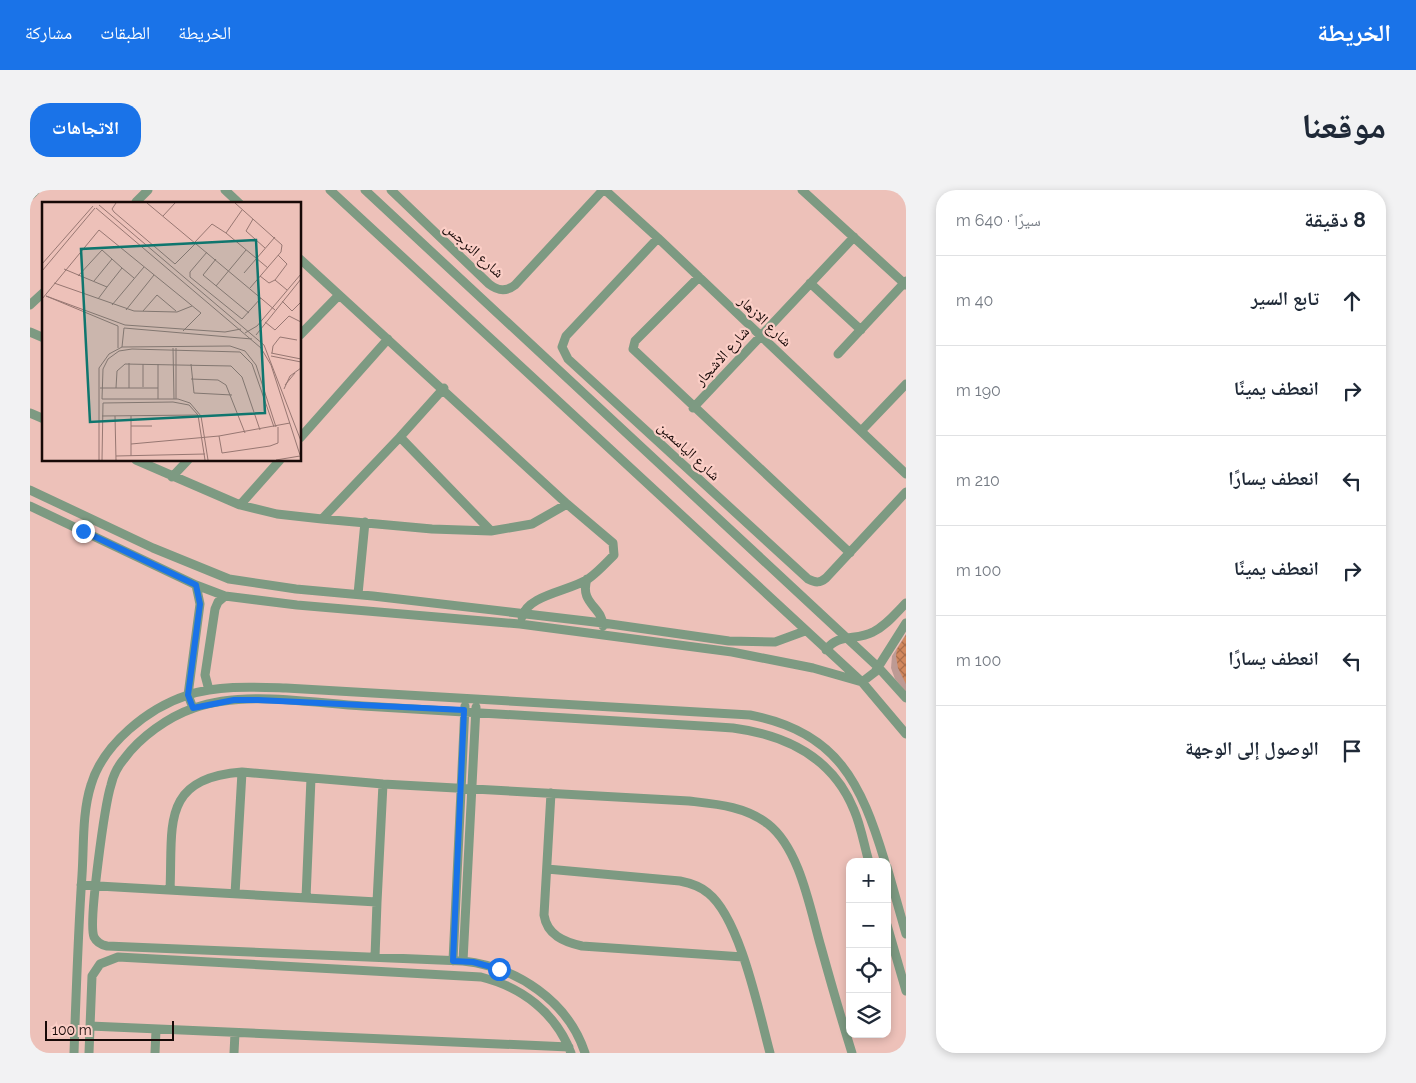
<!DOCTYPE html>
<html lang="ar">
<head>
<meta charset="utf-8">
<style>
  :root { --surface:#fff; --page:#f2f2f3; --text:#1f2937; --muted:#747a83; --line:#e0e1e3; --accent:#1a73e8 }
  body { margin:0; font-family:Raleway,"Noto Naskh Arabic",sans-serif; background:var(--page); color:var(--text); direction:rtl }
  .controls { position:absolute; right:15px; bottom:15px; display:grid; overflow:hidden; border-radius:10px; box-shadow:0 2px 8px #0003 }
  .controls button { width:45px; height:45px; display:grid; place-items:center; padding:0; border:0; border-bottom:1px solid var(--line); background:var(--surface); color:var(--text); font:25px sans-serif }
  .scale { position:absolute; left:15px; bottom:12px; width:129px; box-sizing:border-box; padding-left:5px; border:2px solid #170907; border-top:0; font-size:14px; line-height:18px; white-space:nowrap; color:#170907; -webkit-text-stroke:4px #fbcec6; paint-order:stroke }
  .stop { position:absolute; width:15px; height:15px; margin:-11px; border:4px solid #1a73e8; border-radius:50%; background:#fff }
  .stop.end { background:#1a73e8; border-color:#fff; box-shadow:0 1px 5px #0008 }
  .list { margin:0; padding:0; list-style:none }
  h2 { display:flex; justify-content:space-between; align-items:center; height:65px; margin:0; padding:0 20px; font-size:21px }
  h2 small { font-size:16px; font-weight:400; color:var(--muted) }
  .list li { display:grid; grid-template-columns:32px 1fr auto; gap:15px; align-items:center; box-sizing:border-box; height:90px; padding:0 20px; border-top:1px solid var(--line) }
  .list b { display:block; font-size:19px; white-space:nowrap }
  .list em { font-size:16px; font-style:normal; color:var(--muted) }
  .icon { flex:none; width:28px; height:28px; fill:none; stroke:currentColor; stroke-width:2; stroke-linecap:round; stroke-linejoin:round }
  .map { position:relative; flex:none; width:876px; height:863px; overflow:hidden; direction:ltr; border-radius:20px }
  header { display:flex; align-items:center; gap:30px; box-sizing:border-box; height:70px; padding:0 25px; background:var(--accent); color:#fff }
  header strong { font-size:24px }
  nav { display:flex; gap:28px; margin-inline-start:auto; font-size:18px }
  .intro { display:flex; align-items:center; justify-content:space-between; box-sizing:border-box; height:120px; padding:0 30px }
  h1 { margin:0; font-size:35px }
  .button { padding:12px 22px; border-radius:20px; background:var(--accent); color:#fff; font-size:18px; font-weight:700 }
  main { display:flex; gap:30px; padding:0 30px }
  aside { flex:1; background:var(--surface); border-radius:20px; box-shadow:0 2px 8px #0003 }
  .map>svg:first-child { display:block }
</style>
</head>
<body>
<header>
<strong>الخريطة</strong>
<nav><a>الخريطة</a><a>الطبقات</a><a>مشاركة</a></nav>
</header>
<div class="intro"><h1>موقعنا</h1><a class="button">الاتجاهات</a></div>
<main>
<aside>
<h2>8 دقيقة<small>سيرًا · 640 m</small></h2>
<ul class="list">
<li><svg class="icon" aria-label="ahead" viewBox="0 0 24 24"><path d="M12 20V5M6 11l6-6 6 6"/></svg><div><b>تابع السير</b></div><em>40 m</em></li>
<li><svg class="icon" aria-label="right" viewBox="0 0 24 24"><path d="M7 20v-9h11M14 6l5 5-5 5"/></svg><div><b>انعطف يمينًا</b></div><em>190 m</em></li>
<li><svg class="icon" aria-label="left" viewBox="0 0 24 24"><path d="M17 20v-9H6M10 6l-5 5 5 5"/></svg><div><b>انعطف يسارًا</b></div><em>210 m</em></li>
<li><svg class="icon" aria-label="right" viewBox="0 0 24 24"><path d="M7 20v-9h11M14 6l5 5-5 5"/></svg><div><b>انعطف يمينًا</b></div><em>100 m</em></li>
<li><svg class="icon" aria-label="left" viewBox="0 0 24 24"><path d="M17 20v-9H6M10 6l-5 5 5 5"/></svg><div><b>انعطف يسارًا</b></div><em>100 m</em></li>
<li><svg class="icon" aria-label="arrive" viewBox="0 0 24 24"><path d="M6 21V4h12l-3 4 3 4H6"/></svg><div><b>الوصول إلى الوجهة</b></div></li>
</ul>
</aside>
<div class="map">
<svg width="876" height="863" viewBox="0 0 876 863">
  <defs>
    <pattern id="building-cross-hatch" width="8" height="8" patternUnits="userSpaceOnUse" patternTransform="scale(1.25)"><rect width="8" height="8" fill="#d2885e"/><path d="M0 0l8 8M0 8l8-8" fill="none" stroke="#a96d4c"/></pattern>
  </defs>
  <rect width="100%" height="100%" fill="#edc1b9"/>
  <path fill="#0003" d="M876,444V502L865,489L861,478L862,466Z"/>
  <path fill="url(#building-cross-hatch)" d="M876,445V494L868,478L866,466L867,459Z"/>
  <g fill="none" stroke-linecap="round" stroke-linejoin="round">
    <path stroke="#7d9a82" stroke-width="9" d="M195,0L210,14
      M300,0L832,492L876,544
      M335,0L848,477L876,508
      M361,0L459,94C468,101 476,102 485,95L573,0
      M575,0L628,48L876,284
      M772,0L876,95
      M874,0L876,2
      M0,6L6,0
      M106,12L118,0
      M628,48L536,146L532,157L538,169L778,389C786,393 790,393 796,388L876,302
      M270,69L537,314L583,353L584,365C576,373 567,383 558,389C540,401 497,405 492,427
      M669,87L605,151L603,159L820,363
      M780,93L831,140
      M0,115L14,102
      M0,142L14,148
      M270,145L309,105
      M808,164L876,91
      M663,218L824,47
      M0,223L14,229
      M832,240L876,194
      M370,247L414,198
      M270,248L358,149
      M106,270L210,315L247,324L292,329L402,339L461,341L502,334L537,314
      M142,287L158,270
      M0,300L123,358L199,389L266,399L343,406L573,433L699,451L745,452L775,441
      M210,315L250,270
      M0,316L166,395L170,414L158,505L163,518
      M292,329L370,247L461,341
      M557,389C549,414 573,417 573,436
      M166,395L195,406
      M328,404L335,332
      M796,460C808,443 826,451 843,442C856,436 866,423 876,413
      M179,500L175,485L185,419L188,412L195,406L267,415L490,434L702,462L783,478L832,492L845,482L876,433
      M521,603L514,725C517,745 534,752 552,756L713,767
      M857,677L876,744
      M517,679L650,691C660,693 670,696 678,703C710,728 729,822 740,863
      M51,695L347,712L345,767
      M140,700C143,636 130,588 212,582L353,594L659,611C686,614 715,616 738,634C770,659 780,719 791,757C801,793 811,828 822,863
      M205,704L212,582
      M276,708L281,588
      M347,712L353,594
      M857,735L876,801
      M423,771L435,516
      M433,771L446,517
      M60,836L539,857
      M44,863C46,804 48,744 52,685C54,656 52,623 61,595C73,554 118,518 158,505C189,495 224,497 256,498L720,525C808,542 831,593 855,672
      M59,863L62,786L70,774L88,767L451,787C492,797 526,823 541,863
      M125,863L126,840
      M204,863L205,843
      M555,863C538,811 487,777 433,771L77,756C72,755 67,753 64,747C58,733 75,614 81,595C83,586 88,576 94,569C110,547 138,527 164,518C213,500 282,513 333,516C457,523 580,530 703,538C756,545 803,568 824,620C831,636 834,655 839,672"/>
  </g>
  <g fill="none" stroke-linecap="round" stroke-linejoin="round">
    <path stroke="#1a73e8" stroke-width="6" d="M53,341L166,395L170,414L158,505L163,518L204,510H228L434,520L423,771L443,772L469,779"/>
  </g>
  <g text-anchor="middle" stroke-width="4.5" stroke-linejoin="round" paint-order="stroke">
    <g font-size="15" fill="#170907" stroke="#fbcec6">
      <text transform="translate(444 60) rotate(42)" y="5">شارع النرجس</text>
      <text transform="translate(735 131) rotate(43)" y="5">شارع الازهار</text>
      <text transform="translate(692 166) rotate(-48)" y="5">شارع الاشجار</text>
      <text transform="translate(659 261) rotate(43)" y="5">شارع الياسمين</text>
    </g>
  </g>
  <g transform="translate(12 12)">
    <rect width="259" height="259" fill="#edc1b9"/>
    <path fill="none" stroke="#977772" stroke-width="1" d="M74,1L70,7L72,10L133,62L154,41M105,1L233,108M193,1L240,43L239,50L208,86M57,3L222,143L259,239M54,6L219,146L229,163L258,253M200,8L184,31L226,66M121,14L133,1M211,17L204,29L223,46M153,40L170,22L184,31M165,50L148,70V75L200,117L219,96M174,57L161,73L207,111M0,62L51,4M22,67L65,85L56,97M0,69L53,6M202,71L233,35M36,74L60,48L80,66M218,74L227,81L233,78L245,62L236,53M233,78L245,88M52,79L70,57M12,81L92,109L135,110L150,104M174,84L204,48M65,85L80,66L92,76M4,94L83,123L183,130L199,127M4,94L76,124V146M0,97L57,28L159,111L141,129M240,99L250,109L259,100M70,103L102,65M84,108L112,73M101,109L115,93L134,109M223,120L233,128L247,114L259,120M203,131L215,124L259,72M214,133L259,77M80,145L82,126L210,137M131,146L132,197M134,146V197M229,151L259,157M230,151L231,144L238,135L255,138M229,154L259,160M101,162V185M116,162V186M149,162L152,191L190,193M149,177L176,178L184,183L203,231M243,183L253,171M58,186H116V197M74,186L75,169L83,162L189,164L200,175L218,228M87,186V161M242,187L248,174L259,166M60,214L156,213M73,214L74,258M89,214V254M89,224H110M177,234L180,251L228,244L236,241V225M89,242L177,234L248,221M74,254L163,252M57,258V166L67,152L80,145L188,144L203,149L214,163L234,225M60,258L61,201L131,200L147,203L156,213L163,258M166,258L159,214L148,201L136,197H60L61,167L66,157L77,149L90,147L198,150L210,162L232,225M234,258L258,254"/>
    <path fill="#0f766e" fill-opacity="0.15" stroke="#0f766e" stroke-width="2.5" d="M214,38L223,211L48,220L39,47Z"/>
    <rect width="259" height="259" fill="none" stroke="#170907" stroke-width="2.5"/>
  </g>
</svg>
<div class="controls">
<button>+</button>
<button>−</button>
<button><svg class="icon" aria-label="locate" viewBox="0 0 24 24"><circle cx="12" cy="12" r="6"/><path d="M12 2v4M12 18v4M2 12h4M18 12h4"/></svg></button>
<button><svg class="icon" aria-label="layers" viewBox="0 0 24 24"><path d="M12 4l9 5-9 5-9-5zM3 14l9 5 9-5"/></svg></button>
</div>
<div class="scale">100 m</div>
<div class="stop" style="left:469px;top:779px"></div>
<div class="stop end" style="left:53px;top:341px"></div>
</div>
</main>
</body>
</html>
